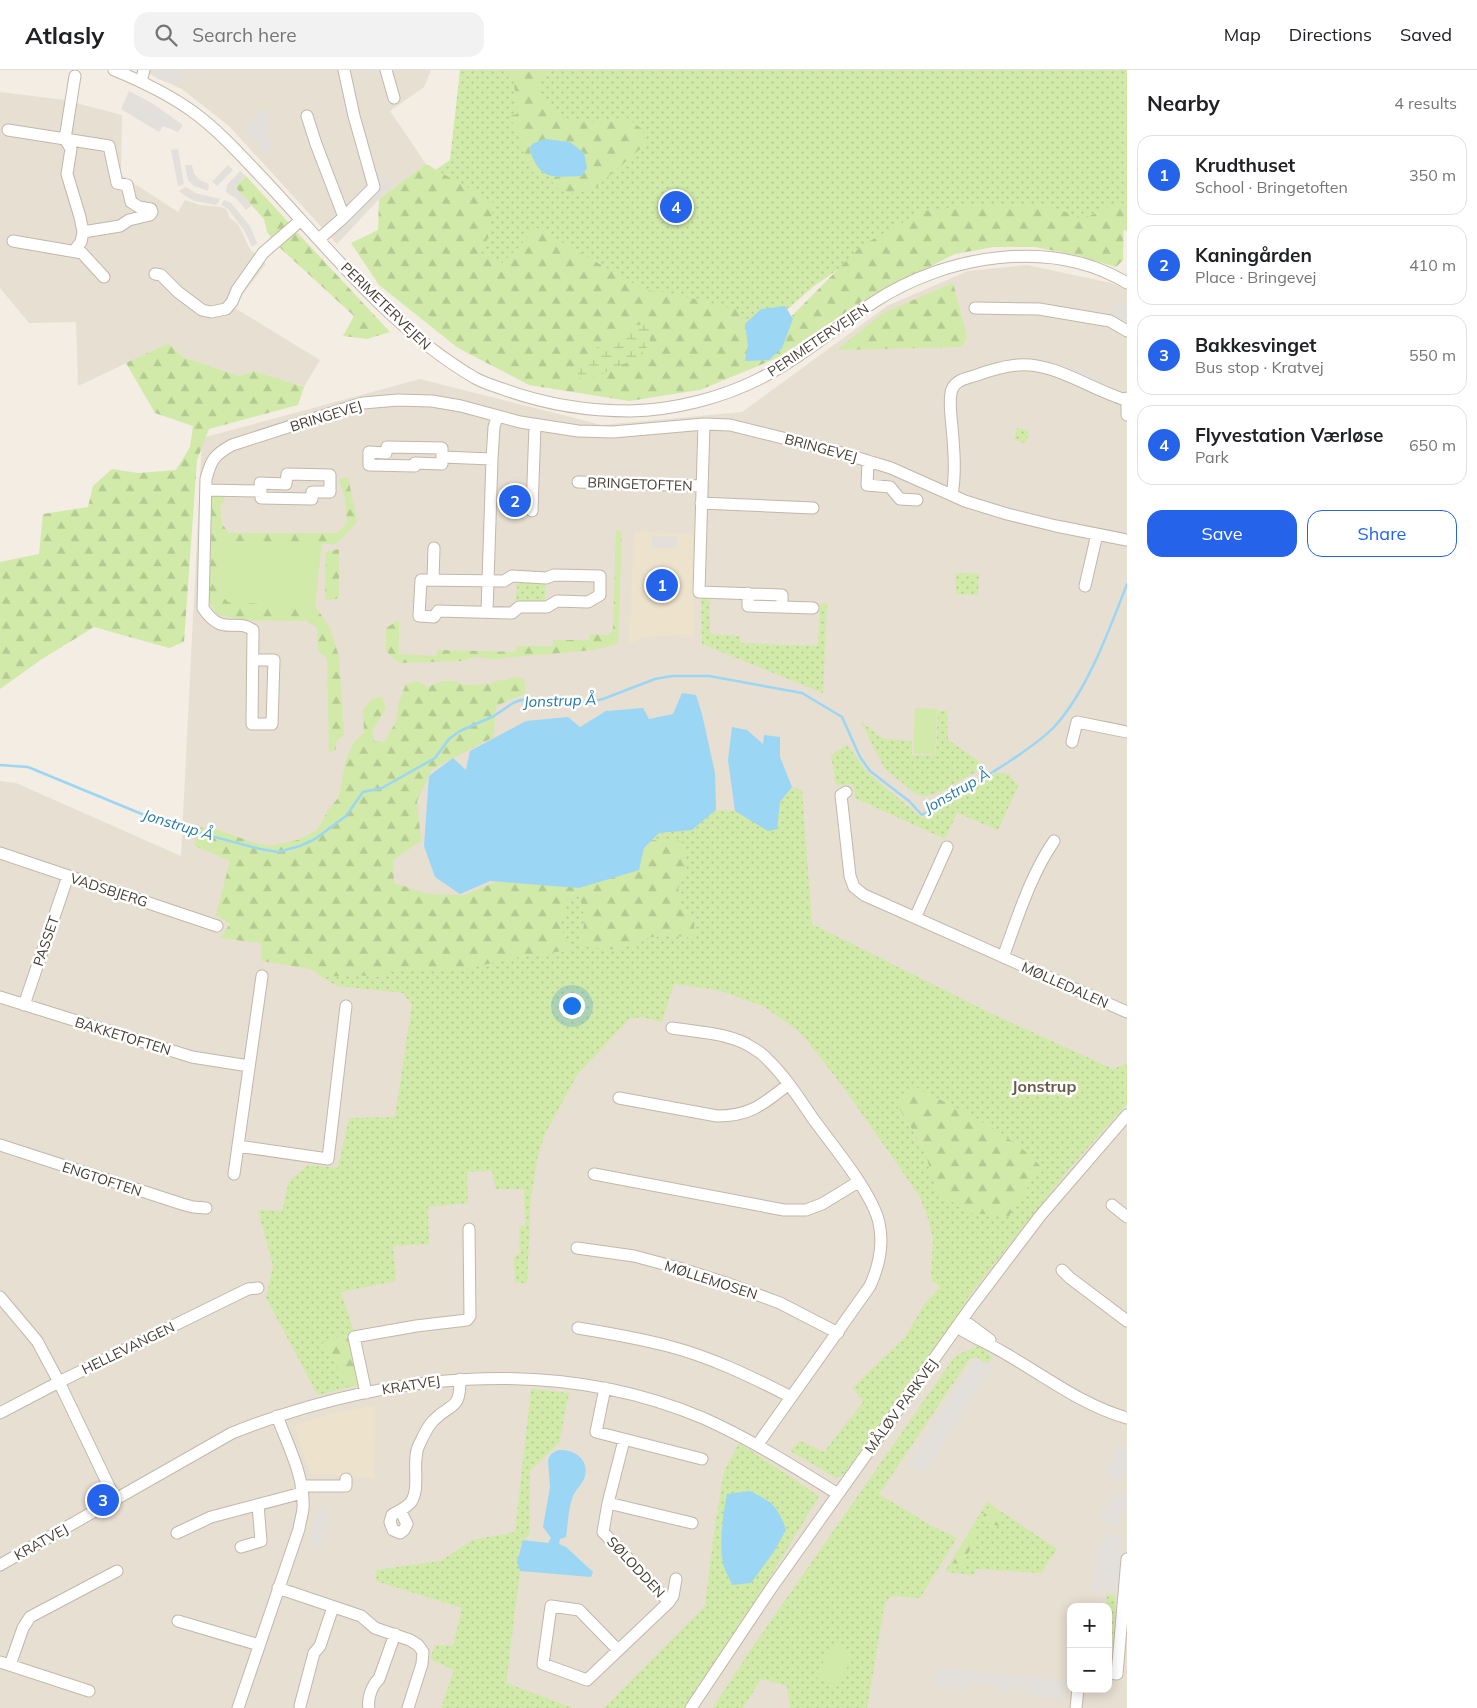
<!DOCTYPE html>
<html lang="en">
<head>
<meta charset="utf-8">
<style>
  :root { --surface:#fff; --page:#f2f2f2; --text:#202124; --muted:#757577; --line:#e0e0e0; --accent:#2563eb }
  body { margin:0; font-family:Mulish,sans-serif; background:var(--page); color:var(--text) }
  .controls { position:absolute; right:15px; bottom:15px; display:grid; overflow:hidden; border-radius:10px; box-shadow:0 2px 12px #0003 }
  .controls button { width:45px; height:45px; display:grid; place-items:center; padding:0; border:0; border-bottom:1px solid var(--line); background:var(--surface); color:var(--text); font:25px sans-serif }
  .you { position:absolute; left:571px; top:935px; width:18px; height:18px; margin:-12px; border:4px solid #fff; border-radius:50%; background:#1a73e8; box-shadow:0 0 0 8px #1a73e833 }
  .badge { display:grid; place-items:center; width:32px; height:32px; border-radius:50%; background:var(--accent); color:#fff; font-size:16px; font-weight:700 }
  .pin { position:absolute; translate:-50% -50%; border:2px solid #fff; box-shadow:0 1px 5px #0006 }
  .list { margin:0; padding:0; list-style:none }
  h2 { display:flex; justify-content:space-between; align-items:center; height:65px; margin:0; padding:0 20px; font-size:21px }
  h2 small { font-size:16px; font-weight:400; color:var(--muted) }
  .list li { display:grid; grid-template-columns:32px 1fr auto; gap:15px; align-items:center; box-sizing:border-box; height:80px; margin:0 10px 10px; padding:0 10px; border:1px solid var(--line); border-radius:15px }
  .list b { display:block; font-size:19px; white-space:nowrap }
  .list p { margin:0; font-size:16px; white-space:nowrap; color:var(--muted) }
  .list em { font-size:16px; font-style:normal; color:var(--muted) }
  .actions { display:flex; gap:10px; padding:15px 20px }
  .actions a { flex:1; padding:11px 0; border:1px solid var(--accent); border-radius:15px; text-align:center; font-size:18px; color:var(--accent) }
  .actions .main { background:var(--accent); color:#fff }
  .icon { flex:none; width:28px; height:28px; fill:none; stroke:currentColor; stroke-width:2; stroke-linecap:round; stroke-linejoin:round }
  .map { position:relative; flex:none; width:1127px; height:1638px; overflow:hidden }
  header { display:flex; align-items:center; gap:30px; box-sizing:border-box; height:70px; padding:0 25px; background:var(--surface); border-bottom:1px solid var(--line) }
  header strong { font-size:24px }
  nav { display:flex; gap:28px; margin-inline-start:auto; font-size:18px }
  .search { width:350px; height:45px; background:var(--page); display:flex; align-items:center; gap:12px; box-sizing:border-box; padding:0 18px; border-radius:15px; color:var(--muted); font-size:19px }
  main { display:flex }
  aside { flex:1; background:var(--surface) }
  .map>svg:first-child { display:block }
</style>
</head>
<body>
<header>
<strong>Atlasly</strong>
<div class="search"><svg class="icon" aria-label="search" viewBox="0 0 24 24"><circle cx="10" cy="10" r="6"/><path d="M15 15l6 6"/></svg>Search here</div>
<nav><a>Map</a><a>Directions</a><a>Saved</a></nav>
</header>
<main>
<div class="map">
<svg width="1127" height="1638" viewBox="0 0 1127 1638">
  <defs>
    <pattern id="grass-dots" width="8" height="8" patternUnits="userSpaceOnUse" patternTransform="scale(1.25)"><rect width="8" height="8" fill="#d1eaa9"/><path d="M2 2h.1M6 6h.1" fill="none" stroke="#b5ca92" stroke-width="1.8" stroke-linecap="round"/></pattern>
    <pattern id="forest-firs" width="22" height="20" patternUnits="userSpaceOnUse" patternTransform="scale(1.25)"><rect width="22" height="20" fill="#d1eaa9"/><path d="M5 1l3.5 6h-7zM16 11l3.5 6h-7z" fill="#b5ca92"/></pattern>
    <pattern id="wetland-marsh" width="20" height="14" patternUnits="userSpaceOnUse" patternTransform="scale(1.25)"><rect width="20" height="14" fill="#d1eaa9"/><path d="M1 5h8M5 5V1M11 12h8M15 12V8" fill="none" stroke="#b5ca92"/></pattern>
  </defs>
  <rect width="100%" height="100%" fill="#f3ede4"/>
  <path fill="#e7dfd1" fill-rule="evenodd" d="M140,0H431L424,17L390,41L426,94L379,129L337,174L229,56L182,19Z
    M0,22L65,30L122,45L121,105L178,142L185,130L200,135L221,137L226,139L230,148L238,154L250,179L266,194L233,237L320,290L304,317L254,301L239,306L183,287L169,273L78,316L76,252L29,253L0,218Z
    M1027,195L1111,213L1127,220V1638H0V711L16,713L181,786L202,368L420,309L602,355L742,342L887,236L968,201ZM1071,1537H1108V1619H1071Z"/>
  <path fill="#ede2cc" d="M634,461L691,464L693,466V568L680,565L646,567L629,573Z
    M375,1336L374,1408H340L339,1405L310,1404L295,1358L296,1355L341,1341Z"/>
  <path fill="url(#grass-dots)" fill-rule="evenodd" d="M460,0H1127V161L1113,158L912,148L814,216L740,281L665,289H589L515,276L417,113L450,90Z
    M1017,358L1029,361L1026,373L1014,370Z
    M956,503L979,504L978,525L956,524Z
    M517,513H545V535L516,534Z
    M710,526V564L740,566L741,573L818,576L820,534L827,533L823,623L702,574L701,527Z
    M938,641H947L948,670L986,696L941,722L925,726L916,724L885,699L861,652L884,669L912,671V685H936Z
    M847,675L868,703L922,748L996,703L1009,704L1014,712L1019,714L998,760L957,743L945,769L855,728L853,714L836,715L831,685Z
    M792,717L802,720L812,854L988,942L1113,999L1127,993V1034L1069,1099L966,1230L964,1237L850,1396L847,1398L848,1403L836,1408L790,1381L800,1371L824,1382L863,1332L853,1318L905,1267L925,1233L940,1217L931,1210L933,1168L928,1148L920,1127L849,1025L810,974L796,959L763,936L718,920L674,914L662,952L643,947L629,949L577,1005L545,1064L538,1086L531,1127L527,1213H515L514,1187L520,1184L519,1157L525,1155L524,1119H496L492,1101L467,1102L468,1133L428,1137L429,1174L393,1176L396,1211L341,1222L354,1262L323,1272L345,1311L358,1315L318,1325L266,1228L273,1195L258,1140L282,1141L289,1111L308,1095L338,1098L349,1048L395,1047L412,935L403,923L337,916L322,907L356,905L381,907L398,899H425L571,880L560,857L566,837L580,824L585,850L579,875L620,880L645,868L668,865L693,868L695,849L682,837L678,818L687,800L651,771L659,763L692,760L716,740L735,741L768,760L780,732ZM912,1015L924,1079L895,1032Z
    M979,1276L993,1287L987,1294L976,1287L969,1290L879,1424L930,1455L957,1468L920,1528L892,1526L885,1532L867,1638H790L787,1616L761,1609L743,1638H713L754,1575L953,1289L959,1284Z
    M531,1319L569,1323L559,1373L530,1401L529,1465C519,1472 516,1489 520,1501L506,1613L573,1638H441L454,1600L430,1589L435,1575L453,1576L462,1538L376,1511V1500L441,1491L472,1470L515,1462Z
    M739,1373L819,1426L749,1542L686,1638H604L705,1536L714,1462L724,1402Z
    M987,1432L1057,1479L1041,1503L976,1499L974,1505L945,1502Z
    M1107,1524L1116,1525L1112,1578L1108,1583V1537H1106Z"/>
  <path fill="url(#forest-firs)" fill-rule="evenodd" d="M505,0H548L540,8L538,24L562,47L592,52L626,47L642,59L646,74L595,118L576,124L558,119L552,112L555,107L582,106L545,69L534,73L529,78L532,88L542,102L536,104L530,100L520,67L509,46L517,44L514,12Z
    M426,94L494,133C491,149 490,169 481,183L501,194L519,177L535,157L645,220L671,223L738,240L746,254L745,264L773,265L861,176L924,141L971,135H1044L1069,143L1082,150L1117,132L1124,134L1123,190L1116,197L1076,185L1035,177H994L955,184L871,226L777,288L700,320L629,331L529,315L458,278L379,215L351,173L378,160L379,129ZM651,254L649,275L635,289Z
    M246,106L289,153L273,170L267,162L264,149L235,117Z
    M294,159L390,262L367,269L343,266L354,246L278,176Z
    M953,213L967,267L962,277L837,280L883,243Z
    M169,273L183,287L239,306L254,301L304,317L298,335L209,359L197,390L184,572L169,578L94,557L42,589L0,619V492L39,484L43,444L88,437L93,416L112,399L138,403L176,400L190,377L193,356L155,343L126,293Z
    M348,407L357,452L336,474L223,471L220,523L228,532L315,536L330,558L339,587L344,665L336,671V679L329,683L327,588L318,581L317,558L307,551L244,550L217,545L209,530L212,424L224,422V430L220,436L222,454L229,463H337L347,453L345,428L339,409Z
    M616,460L622,461L618,574L593,580L494,589L474,587L462,591L399,593L386,581V558L399,550V584L436,586L437,580L516,582L517,576H553V570H590V564L608,565L613,561Z
    M339,479V528L325,531L326,482Z
    M511,607L524,609L526,623L496,636L494,667L432,699L417,731L421,771L393,790L394,813L428,824L464,825L508,807L647,770L682,771L687,800L678,818L682,837L695,849L693,868L668,865L645,868L620,880L579,876L585,850L579,824L566,837L560,857L571,880L519,887L457,901L398,899L381,907L356,905L322,907L311,899L262,891L261,873L220,868L230,854L216,845L230,791L195,776V757L215,759L252,772L270,776L298,770L317,760L329,739L339,727L346,689L355,671L364,663L363,640L373,628L382,627L386,638L372,661L374,671L384,672L396,652L399,632L406,614L417,611L427,617L443,611H456L464,615L490,614L498,610L506,611Z
    M912,1015C955,1038 1008,1060 1041,1097L1009,1146L971,1143L937,1123L924,1078L895,1032Z
    M348,1264L358,1315L345,1311L322,1272Z
    M987,1438L1001,1446L999,1456L981,1451Z
    M970,1460L978,1463L963,1494L951,1493Z"/>
  <path fill="url(#wetland-marsh)" d="M651,254L649,275L635,289L587,311L577,307L581,294L596,278L637,255Z"/>
  <path fill="#d1eaa9" d="M223,471L322,473L315,536L228,532L220,523Z
    M915,638L937,639L935,684L913,683Z
    M834,1574L854,1586L835,1618L815,1606Z"/>
  <path fill="#e3e0dc" d="M160,0H175L185,4L181,13L176,11L174,15L156,8Z
    M129,21L152,33L183,55L178,62L163,56L159,62L121,39Z
    M266,40L273,83L263,82L256,70L249,71L247,53L253,52L259,41Z
    M178,79L184,114L178,116L171,80Z
    M185,95H192L194,104L200,110L209,114L208,121L194,116L188,110Z
    M228,95L233,100L217,116L212,112Z
    M240,101L246,106L235,117L252,135L246,140L237,129L227,123L226,120L227,115Z
    M385,108L390,116L341,166L335,160L380,114V110Z
    M186,117L195,123L221,129L216,135L194,131L184,125L179,121Z
    M224,130L231,133L250,156L257,173L252,177L244,160L228,139L221,135Z
    M1118,231L1127,237V254L1110,245Z
    M1075,298L1101,310L1098,317L1072,304Z
    M652,466L677,467L676,478H652Z
    M976,1287L993,1298L986,1309L983,1307L979,1312L982,1314L969,1334L965,1332L961,1339L964,1341L924,1403L908,1393Z
    M1121,1375L1127,1379V1400L1119,1412L1104,1400Z
    M1116,1420L1127,1427V1439L1120,1438L1119,1441L1124,1444L1116,1457L1099,1447Z
    M316,1440H328L327,1453L320,1477L310,1475Z
    M1112,1462L1123,1468V1477H1116V1482H1121L1118,1522L1092,1519L1096,1482L1107,1463L1110,1465Z
    M935,1598L1071,1611V1618L1065,1624V1630L1028,1625V1619L1010,1617L1009,1623L995,1622V1615L969,1613L968,1619L934,1616Z"/>
  <path fill="#9bd6f4" d="M545,69L570,72L584,83L587,98L582,106C551,107 540,111 529,78L534,73Z
    M785,236L793,249L782,278L769,290L745,291L748,275L745,254L761,239Z
    M682,623L696,625L702,644L715,703L716,740L692,760L659,763L644,778L639,800L579,818L490,811L460,824L435,807L424,776L429,706L453,688L466,700L470,681L526,651L568,647L580,657L606,641L643,638L649,649L673,644Z
    M732,657L747,660L763,674L764,665L780,667V687L792,717L780,732L777,759L768,761L735,741L728,690Z
    M558,1380C575,1379 591,1390 584,1409C581,1416 574,1421 572,1429C568,1440 568,1455 566,1467L560,1469L559,1474L566,1477L593,1502L591,1507L520,1501L517,1492L523,1470L548,1473L551,1468L543,1457L550,1417L548,1390L551,1384Z
    M750,1421C772,1432 778,1436 786,1460L775,1480L751,1513L732,1515C730,1509 726,1503 724,1497C718,1477 723,1444 727,1424Z"/>
  <g fill="none" stroke-linecap="round" stroke-linejoin="round">
    <path stroke="#9bd6f4" stroke-width="2.5" d="M0,695L28,697L166,754L260,779L278,782L300,776L315,769L346,746L363,722L382,718L435,688L449,669L460,661L494,646L513,633L521,630L586,632L603,629L655,609L672,606H709L802,623L842,647L860,687L870,701L909,731L922,745C952,727 981,710 1010,691C1026,680 1042,670 1055,656C1087,621 1110,558 1127,514"/>
    <g stroke="#c2b7a9" stroke-width="13">
      <path id="minor" d="M114,0C141,11 168,24 192,41C221,62 245,90 269,115C333,184 393,260 475,308C484,313 494,316 503,319C544,334 586,341 630,341C674,340 722,328 761,308C802,287 836,257 874,232C946,185 1051,167 1127,213
        M386,0L394,28
        M141,12L144,0
        M307,46L316,74L344,147
        M8,60L65,69L75,6
        M65,69L109,76L117,113L127,115L131,132L139,137L151,139L152,142L150,145L129,150L120,156L83,162
        M65,69L71,79L67,104L80,147L83,162L81,172L74,181
        M319,169L344,147L374,117L354,46L344,0
        M13,171L82,183L104,207
        M155,204L161,205L178,222L202,240L211,242L226,239L232,232L237,220L263,183L301,150
        M975,238L1039,239L1110,251L1127,261
        M1127,328V345
        M704,354L699,522L782,525V537L813,538
        M442,387V394L415,393V396L369,395V382L386,383L387,377L442,378V387L492,389
        M868,391L867,415L890,417L900,429L917,430
        M578,412L702,416
        M206,420L261,421V428L312,429V422H330V405L287,404L286,414L260,413L261,421
        M952,425C956,403 954,379 952,357C951,346 949,334 951,323C953,311 964,309 974,306C988,301 1003,296 1018,295C1055,292 1091,320 1126,330
        M701,433L813,438
        M532,441L535,355
        M554,505L600,506V525L588,532L557,531L547,537H519L512,543L438,541L434,547L419,546L421,510L504,511L512,506L546,508Z
        M433,510L434,478
        M1085,516L1097,464
        M748,523V536L782,537
        M487,542L492,389L494,357L497,347
        M254,590H274L272,654H252L253,560C235,547 223,568 203,538L206,409C211,390 214,385 232,375L350,337L363,333L398,330L432,331L461,336L520,352L578,361L613,362L704,354L730,355L835,381L891,398L965,431L1007,444L1056,456L1127,470
        M1072,672L1077,652L1127,662
        M846,722L841,725L850,806L854,817L864,825L1127,942
        M0,783L217,856
        M915,848L947,777
        M1003,887C1018,847 1030,806 1054,771
        M0,927L192,987L249,996
        M24,935L68,806
        M672,958C698,962 731,963 753,978C758,981 764,985 768,990C786,1007 800,1030 814,1050C833,1076 873,1124 879,1153C884,1175 879,1196 870,1216L758,1374
        M619,1028L717,1046C751,1046 763,1034 789,1014
        M0,1075L182,1134L193,1137L206,1138
        M238,1076L328,1089L346,936
        M234,1104L262,906
        M594,1104L784,1140H806L822,1134L858,1112
        M1112,1135L1127,1147
        M577,1178L634,1186L679,1198L729,1214L780,1233L838,1263
        M1062,1200L1070,1208L1127,1251
        M0,1227L37,1271L59,1312L116,1431
        M962,1249L990,1270
        M957,1257C971,1266 987,1273 1001,1281C1042,1304 1081,1335 1127,1348
        M578,1258C608,1263 638,1268 668,1276C711,1287 752,1307 791,1327
        M605,1318L596,1362L702,1389
        M366,1323L354,1267L416,1256L467,1250L470,1246L469,1159
        M0,1343L59,1312L248,1219L258,1218
        M624,1370L608,1433L603,1462L669,1532
        M301,1416H346V1409
        M608,1433L692,1453
        M401,1442L407,1454L404,1460L400,1463L393,1460L390,1452L392,1445C398,1441 405,1439 411,1432C421,1418 411,1391 419,1375C423,1367 427,1357 433,1351C452,1331 460,1342 460,1309
        M177,1463L211,1447L302,1423
        M241,1477L261,1471L258,1435
        M0,1495L232,1363C381,1304 551,1284 703,1348C750,1369 793,1396 838,1424
        M278,1518L361,1546L375,1558L410,1570L418,1575L423,1582L422,1594L408,1638
        M178,1551L259,1575
        M618,1580L579,1540L551,1536L543,1594L587,1610L669,1532L673,1526L676,1509
        M0,1592L89,1621
        M10,1595L23,1558L30,1547L117,1501
        M1108,1603L1117,1604L1127,1489
        M300,1636L314,1583L320,1576L333,1537
        M238,1638L299,1459C300,1452 302,1446 303,1439C305,1407 288,1376 277,1346
        M369,1638C367,1629 372,1615 379,1609L395,1564
        M691,1638L772,1517L971,1237L1040,1146L1127,1045
        M1076,1638L1078,1619"/>
    </g>
    <use href="#minor" stroke="#fff" stroke-width="11"/>
  </g>
  <g text-anchor="middle" stroke-width="5" stroke-linejoin="round" paint-order="stroke">
    <g font-size="14" fill="#453d33" stroke="#fff">
      <text transform="translate(386 236) rotate(44)" y="5">PERIMETERVEJEN</text>
      <text transform="translate(818 270) rotate(-34)" y="5">PERIMETERVEJEN</text>
      <text transform="translate(326 346) rotate(-17)" y="5">BRINGEVEJ</text>
      <text transform="translate(821 378) rotate(15)" y="5">BRINGEVEJ</text>
      <text transform="translate(640 414) rotate(2)" y="5">BRINGETOFTEN</text>
      <text transform="translate(109 820) rotate(18)" y="5">VADSBJERG</text>
      <text transform="translate(46 871) rotate(-71)" y="5">PASSET</text>
      <text transform="translate(1065 915) rotate(24)" y="5">MØLLEDALEN</text>
      <text transform="translate(123 966) rotate(17)" y="5">BAKKETOFTEN</text>
      <text transform="translate(102 1109) rotate(18)" y="5">ENGTOFTEN</text>
      <text transform="translate(711 1210) rotate(18)" y="5">MØLLEMOSEN</text>
      <text transform="translate(128 1278) rotate(-26)" y="5">HELLEVANGEN</text>
      <text transform="translate(411 1315) rotate(-9)" y="5">KRATVEJ</text>
      <text transform="translate(901 1336) rotate(-54)" y="5">MÅLØV PARKVEJ</text>
      <text transform="translate(41 1472) rotate(-29)" y="5">KRATVEJ</text>
      <text transform="translate(636 1497) rotate(47)" y="5">SØLODDEN</text>
    </g>
    <g font-size="15" font-style="italic" fill="#2578a6" stroke="#fff">
      <text transform="translate(560 631) rotate(-2)" y="5">Jonstrup Å</text>
      <text transform="translate(957 721) rotate(-30)" y="5">Jonstrup Å</text>
      <text transform="translate(178 755) rotate(17)" y="5">Jonstrup Å</text>
    </g>
    <g font-size="16" font-weight="bold" fill="#695a4a" stroke="#fff">
      <text x="1044" y="1022">Jonstrup</text>
    </g>
  </g>
</svg>
<div class="controls">
<button>+</button>
<button>−</button>
</div>
<div class="you"></div>
<div class="pin badge" style="left:662px;top:515px">1</div>
<div class="pin badge" style="left:515px;top:431px">2</div>
<div class="pin badge" style="left:103px;top:1430px">3</div>
<div class="pin badge" style="left:676px;top:137px">4</div>
</div>
<aside>
<h2>Nearby<small>4 results</small></h2>
<ul class="list">
<li><span class="badge">1</span><div><b>Krudthuset</b><p>School · Bringetoften</p></div><em>350 m</em></li>
<li><span class="badge">2</span><div><b>Kaningården</b><p>Place · Bringevej</p></div><em>410 m</em></li>
<li><span class="badge">3</span><div><b>Bakkesvinget</b><p>Bus stop · Kratvej</p></div><em>550 m</em></li>
<li><span class="badge">4</span><div><b>Flyvestation Værløse</b><p>Park</p></div><em>650 m</em></li>
</ul>
<div class="actions"><a class="main">Save</a><a>Share</a></div>
</aside>
</main>
</body>
</html>
